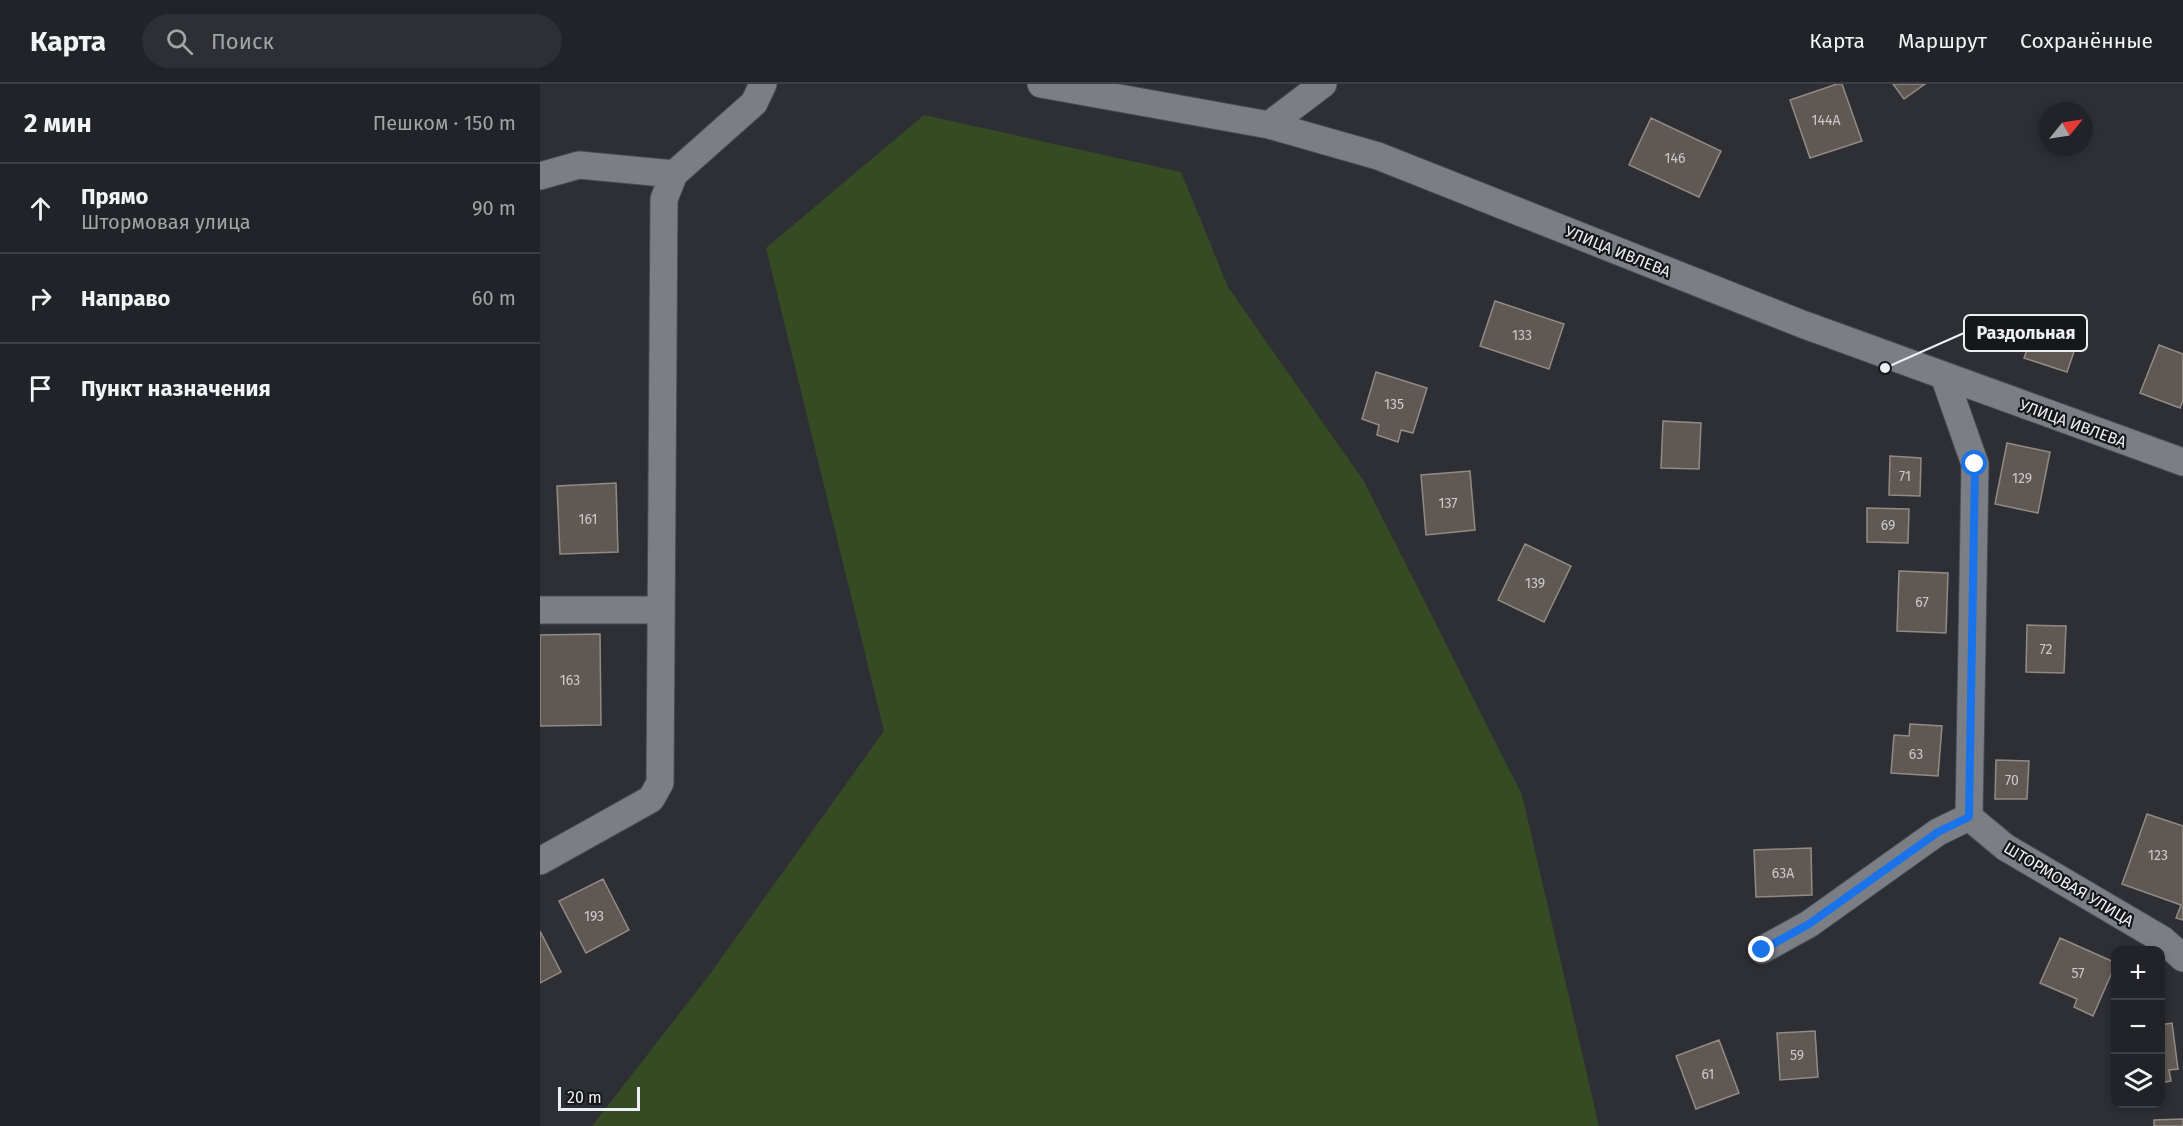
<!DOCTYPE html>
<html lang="ru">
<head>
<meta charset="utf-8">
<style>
  :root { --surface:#222328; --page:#2e2f34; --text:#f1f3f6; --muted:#a2a4a8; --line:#3f4045 }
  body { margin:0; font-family:"Fira Sans",sans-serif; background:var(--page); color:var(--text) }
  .controls { position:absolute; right:18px; bottom:18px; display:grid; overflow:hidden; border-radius:12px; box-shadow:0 3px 9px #0003 }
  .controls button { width:54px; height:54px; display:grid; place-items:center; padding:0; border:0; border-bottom:2px solid var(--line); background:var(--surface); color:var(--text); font:30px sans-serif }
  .compass { position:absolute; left:1499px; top:18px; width:54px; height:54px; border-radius:50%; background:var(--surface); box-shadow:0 3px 9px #0003; rotate:60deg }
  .scale { position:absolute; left:18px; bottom:15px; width:82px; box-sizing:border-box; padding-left:6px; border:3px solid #eeeff4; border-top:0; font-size:16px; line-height:21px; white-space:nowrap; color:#eeeff4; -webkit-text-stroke:4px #16171a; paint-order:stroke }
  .stop { position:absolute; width:18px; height:18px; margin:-14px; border:4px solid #1a73e8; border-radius:50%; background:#fff }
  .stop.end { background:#1a73e8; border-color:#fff; box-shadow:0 2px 6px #0008 }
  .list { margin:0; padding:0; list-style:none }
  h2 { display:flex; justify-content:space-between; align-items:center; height:78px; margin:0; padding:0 24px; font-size:26px }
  h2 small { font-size:20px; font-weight:400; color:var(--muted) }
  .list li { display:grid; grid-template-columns:39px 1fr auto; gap:18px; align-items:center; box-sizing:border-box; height:90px; padding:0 24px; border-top:2px solid var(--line) }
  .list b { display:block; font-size:22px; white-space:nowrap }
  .list p { margin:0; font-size:20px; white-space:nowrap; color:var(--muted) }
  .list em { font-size:20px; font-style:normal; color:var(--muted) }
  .icon { flex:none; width:33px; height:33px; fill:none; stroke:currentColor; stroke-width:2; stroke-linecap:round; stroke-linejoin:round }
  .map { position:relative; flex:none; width:1643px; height:1042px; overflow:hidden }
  header { display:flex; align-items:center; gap:36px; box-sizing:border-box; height:84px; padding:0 30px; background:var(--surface); border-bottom:2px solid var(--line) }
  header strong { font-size:28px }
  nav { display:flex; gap:33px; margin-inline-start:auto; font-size:21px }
  .search { width:420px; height:54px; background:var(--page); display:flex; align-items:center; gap:15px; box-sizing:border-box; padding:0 21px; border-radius:33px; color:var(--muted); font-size:22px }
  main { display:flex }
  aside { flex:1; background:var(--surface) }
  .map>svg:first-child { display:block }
</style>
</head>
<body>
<header>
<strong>Карта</strong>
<div class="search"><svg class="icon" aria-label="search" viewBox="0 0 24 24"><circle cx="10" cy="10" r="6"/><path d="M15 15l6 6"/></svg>Поиск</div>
<nav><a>Карта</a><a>Маршрут</a><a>Сохранённые</a></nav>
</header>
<main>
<aside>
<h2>2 мин<small>Пешком · 150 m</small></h2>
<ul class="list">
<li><svg class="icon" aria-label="ahead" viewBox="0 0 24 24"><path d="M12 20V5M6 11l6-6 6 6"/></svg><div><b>Прямо</b><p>Штормовая улица</p></div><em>90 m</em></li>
<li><svg class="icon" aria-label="right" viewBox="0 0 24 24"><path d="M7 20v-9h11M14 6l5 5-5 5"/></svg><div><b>Направо</b></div><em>60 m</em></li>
<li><svg class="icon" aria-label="arrive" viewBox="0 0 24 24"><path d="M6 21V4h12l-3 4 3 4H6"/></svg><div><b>Пункт назначения</b></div></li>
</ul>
</aside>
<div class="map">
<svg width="1643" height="1042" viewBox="0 0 1643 1042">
  <rect width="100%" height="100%" fill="#2d2f35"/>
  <path fill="#354b23" d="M384,31L641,88L688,203L825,399L982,711L1059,1042H52L170,890L344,647L226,164Z"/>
  <path fill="#605853" stroke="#928b85" stroke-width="1.5" d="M1297,0H1302L1322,57L1270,74L1250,16Z
    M1353,0H1385L1364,15Z
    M1111,34L1181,67L1159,113L1089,81Z
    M955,217L1024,240L1009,285L940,262Z
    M1496,239L1539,253L1527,288L1484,274Z
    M1619,261L1643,270V316L1640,324L1600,309Z
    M836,288L887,304L873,349L861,346L858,358L837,351L839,341L822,335Z
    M1123,337L1161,339L1159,385L1121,384Z
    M1467,359L1510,368L1498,429L1455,420Z
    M1350,372L1381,374L1380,412L1349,411Z
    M930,387L935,446L886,451L881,391Z
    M76,399L78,468L20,470L17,402Z
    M1327,424L1369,425L1368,459L1327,458Z
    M985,460L1031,482L1004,538L958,516Z
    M1359,487L1408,489L1406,549L1357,547Z
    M1487,541L1526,542L1524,589L1486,588Z
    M60,550L61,641L0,642V551Z
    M1370,640L1402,642L1398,692L1351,689L1354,651L1369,652Z
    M1456,676L1489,677L1487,715H1455Z
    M1607,730L1643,742V836L1636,834L1641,821L1582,800Z
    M1271,764L1272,811L1216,813L1214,766Z
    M63,795L89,846L46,869L19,817Z
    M0,847L21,888L0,899Z
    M1520,854L1576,879L1553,932L1534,923L1537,915L1500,899Z
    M1632,939L1638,985L1629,986L1631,997L1620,999V941Z
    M1275,947L1278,993L1240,996L1237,949Z
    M1179,956L1199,1009L1156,1025L1136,972Z
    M1643,1035V1042H1614V1036Z"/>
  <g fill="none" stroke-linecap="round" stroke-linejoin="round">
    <g stroke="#494b51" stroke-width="29">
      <path id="minor" d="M501,0L729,41L838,72L1262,240L1643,378
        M729,41L783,0
        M0,92L39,81L134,90
        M1404,292L1435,380L1429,733L1465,763L1623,856L1643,874
        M0,526H119
        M0,777L111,715L120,699L124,115L134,90L214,19L223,0
        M1222,866L1269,840L1398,748L1429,733"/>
    </g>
    <use href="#minor" stroke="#7c7e86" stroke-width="27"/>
  </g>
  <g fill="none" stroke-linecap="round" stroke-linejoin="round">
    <path stroke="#1a73e8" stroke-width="8" d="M1222,866L1269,840L1398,748L1429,733L1435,380"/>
  </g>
  <g text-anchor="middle" stroke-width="4.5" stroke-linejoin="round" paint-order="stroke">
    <g font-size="14" fill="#cac9cc">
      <text x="1286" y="41">144А</text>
      <text x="1135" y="79">146</text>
      <text x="982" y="256">133</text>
      <text x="854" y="325">135</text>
      <text x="1365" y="397">71</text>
      <text x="1482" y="399">129</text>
      <text x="908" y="424">137</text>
      <text x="48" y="440">161</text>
      <text x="1348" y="446">69</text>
      <text x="995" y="504">139</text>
      <text x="1382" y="523">67</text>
      <text x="1506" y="570">72</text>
      <text x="30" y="601">163</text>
      <text x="1376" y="675">63</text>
      <text x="1472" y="701">70</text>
      <text x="1618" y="776">123</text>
      <text x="1243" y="794">63А</text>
      <text x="54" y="837">193</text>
      <text x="1538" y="894">57</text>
      <text x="1257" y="976">59</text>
      <text x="1168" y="995">61</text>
    </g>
    <g font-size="16" fill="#eeeff4" stroke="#16171a">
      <text transform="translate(1078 167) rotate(22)" y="6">УЛИЦА ИВЛЕВА</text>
      <text transform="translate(1533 339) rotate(20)" y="6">УЛИЦА ИВЛЕВА</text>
      <text transform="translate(1529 800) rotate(31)" y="6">ШТОРМОВАЯ УЛИЦА</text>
    </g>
  </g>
  <path fill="none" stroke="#eeeff4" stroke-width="2" d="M1345 284L1424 249"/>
  <circle fill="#eeeff4" stroke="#16171a" stroke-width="2" cx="1345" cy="284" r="6"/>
  <rect fill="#16171a" stroke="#eeeff4" stroke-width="2" x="1424" y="231" width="123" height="36" rx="6"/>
  <g font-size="18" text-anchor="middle" font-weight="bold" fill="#eeeff4">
    <text x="1486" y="255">Раздольная</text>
  </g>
</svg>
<div class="controls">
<button>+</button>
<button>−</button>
<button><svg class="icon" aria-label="layers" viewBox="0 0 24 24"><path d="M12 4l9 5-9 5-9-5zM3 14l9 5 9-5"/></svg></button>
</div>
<svg class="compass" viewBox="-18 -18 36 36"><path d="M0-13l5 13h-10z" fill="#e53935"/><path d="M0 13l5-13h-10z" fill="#a2a4a8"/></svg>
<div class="scale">20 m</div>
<div class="stop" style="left:1435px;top:380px"></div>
<div class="stop end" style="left:1222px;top:866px"></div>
</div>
</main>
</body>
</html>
